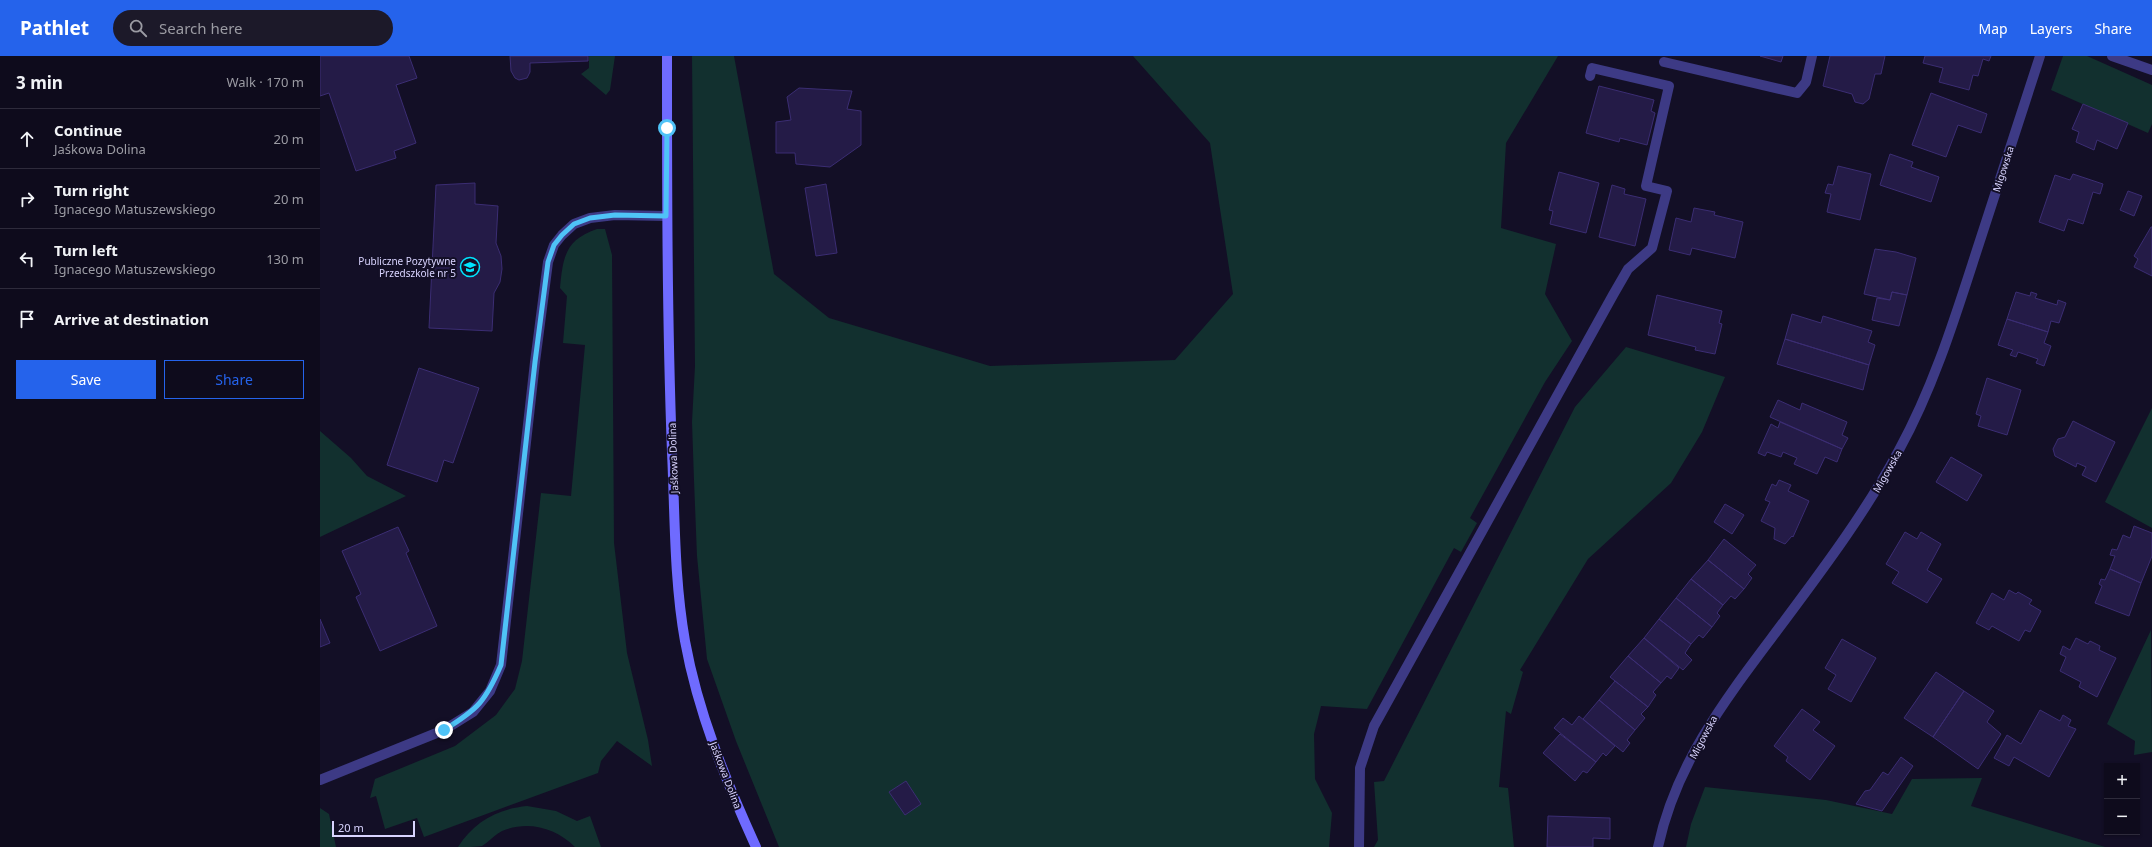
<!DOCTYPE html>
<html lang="en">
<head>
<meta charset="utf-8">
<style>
  :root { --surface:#0e0b1c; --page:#1c1929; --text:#f1f3f6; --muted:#9b9ba3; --line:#2e2b3b; --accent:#2563eb }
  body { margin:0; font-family:"Noto Sans",sans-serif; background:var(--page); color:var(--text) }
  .controls { position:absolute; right:12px; bottom:12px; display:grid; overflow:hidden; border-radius:0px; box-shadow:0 1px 3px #0004 }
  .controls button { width:36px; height:36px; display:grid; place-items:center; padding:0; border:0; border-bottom:1px solid var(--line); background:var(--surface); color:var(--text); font:20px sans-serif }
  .scale { position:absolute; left:12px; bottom:10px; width:83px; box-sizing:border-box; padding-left:4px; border:2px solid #d9d4ff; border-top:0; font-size:11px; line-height:14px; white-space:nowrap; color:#d9d4ff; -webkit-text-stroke:3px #130f26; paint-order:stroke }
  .stop { position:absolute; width:12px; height:12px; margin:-9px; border:3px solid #4fc3f7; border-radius:50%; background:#fff }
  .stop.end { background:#4fc3f7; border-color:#fff; box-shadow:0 1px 4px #0008 }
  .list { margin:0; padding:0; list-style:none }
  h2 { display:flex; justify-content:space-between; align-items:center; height:52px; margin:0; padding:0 16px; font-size:17px }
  h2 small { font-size:13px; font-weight:400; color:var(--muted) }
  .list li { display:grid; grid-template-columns:26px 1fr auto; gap:12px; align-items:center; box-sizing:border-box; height:60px; padding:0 16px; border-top:1px solid var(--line) }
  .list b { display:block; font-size:15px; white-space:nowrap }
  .list p { margin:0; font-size:13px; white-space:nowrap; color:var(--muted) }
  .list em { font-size:13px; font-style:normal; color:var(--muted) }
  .actions { display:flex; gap:8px; padding:12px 16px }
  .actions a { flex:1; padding:9px 0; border:1px solid var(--accent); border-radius:0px; text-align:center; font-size:14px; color:var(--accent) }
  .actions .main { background:var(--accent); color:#fff }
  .icon { flex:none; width:22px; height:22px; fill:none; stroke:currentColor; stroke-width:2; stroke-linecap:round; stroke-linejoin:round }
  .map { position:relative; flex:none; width:1832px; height:791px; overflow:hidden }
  header { display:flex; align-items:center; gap:24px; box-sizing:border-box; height:56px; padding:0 20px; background:var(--accent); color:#fff }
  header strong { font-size:19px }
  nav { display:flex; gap:22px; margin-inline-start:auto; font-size:14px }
  .search { width:280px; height:36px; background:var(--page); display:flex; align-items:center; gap:10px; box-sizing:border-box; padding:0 14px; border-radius:22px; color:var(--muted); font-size:15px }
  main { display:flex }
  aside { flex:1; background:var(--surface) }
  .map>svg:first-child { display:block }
</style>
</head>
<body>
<header>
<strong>Pathlet</strong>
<div class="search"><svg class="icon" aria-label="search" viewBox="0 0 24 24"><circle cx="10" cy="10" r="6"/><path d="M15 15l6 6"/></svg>Search here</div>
<nav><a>Map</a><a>Layers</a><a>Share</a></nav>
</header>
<main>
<aside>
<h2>3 min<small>Walk · 170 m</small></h2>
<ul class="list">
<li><svg class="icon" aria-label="ahead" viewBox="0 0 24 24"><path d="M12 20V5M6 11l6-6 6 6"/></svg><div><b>Continue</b><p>Jaśkowa Dolina</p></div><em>20 m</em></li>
<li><svg class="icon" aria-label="right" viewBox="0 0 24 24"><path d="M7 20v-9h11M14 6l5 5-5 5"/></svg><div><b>Turn right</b><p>Ignacego Matuszewskiego</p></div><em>20 m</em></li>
<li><svg class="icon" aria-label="left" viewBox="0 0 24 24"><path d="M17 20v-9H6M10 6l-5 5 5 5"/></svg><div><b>Turn left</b><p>Ignacego Matuszewskiego</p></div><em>130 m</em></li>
<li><svg class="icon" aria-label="arrive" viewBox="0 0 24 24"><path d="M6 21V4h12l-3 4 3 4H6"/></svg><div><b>Arrive at destination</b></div></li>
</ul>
<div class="actions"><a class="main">Save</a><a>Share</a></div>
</aside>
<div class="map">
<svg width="1832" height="791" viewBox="0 0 1832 791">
  <rect width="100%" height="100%" fill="#130f26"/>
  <path fill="#12302f" d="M269,0H295L290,34L286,39L261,18L269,12Z
    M372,0H414L454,218L509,262L670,310L855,304L913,238L890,87L813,0H1238L1186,87L1181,172L1236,188L1225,238L1252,285L1225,326L1150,462L1157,467L1141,496L1134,492L1047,653L1001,650L994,678L995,723L1012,757L1009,791H459L416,685L387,603L377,500L374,424L372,366L375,310Z
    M1743,0H1767L1832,29V68L1828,77L1731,34Z
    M277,173H285L292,199L294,487L307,597L328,684L332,710L297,685L281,705L278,717L104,781L97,762L65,773L56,740L50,742L55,723L135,690L176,659L195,633L202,605L221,437L251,440L265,289L243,287L247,240L240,232C243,201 245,184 277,173Z
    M1306,291L1405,321L1382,376L1351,427L1268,503L1200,614L1203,616L1191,658L1186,655L1179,731L1188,732L1194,791H1054L1058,784L1054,726L1064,725L1255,351Z
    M1832,352V472L1785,446Z
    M0,375L31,402L47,420L86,440L0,481Z
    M1831,574L1832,696L1814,699L1815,685L1787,668Z
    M1662,722L1651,750L1785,791H1366L1371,768L1385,731L1506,744L1572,758L1592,723Z
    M207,750L236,755L257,765L270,760L281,791H255C236,772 208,764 182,775C174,779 169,786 162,790C157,791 144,791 138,791C154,766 177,753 207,750Z
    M0,752L9,758L16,791H0Z"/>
  <path fill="#241b47" stroke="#3b2d73" d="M0,0H89L97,22L76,29L96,87L74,95L76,102L36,115L9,37L0,40Z
    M190,0H268V5L210,7V16L207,22L199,24L195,22L191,15Z
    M1440,0H1463L1461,6Z
    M1510,0H1565L1561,18H1555L1549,43L1543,48L1535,46L1532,38L1503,30Z
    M1605,0H1671L1669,5L1663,3L1658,20L1653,19L1649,34L1619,26L1623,12L1603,7Z
    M1279,30L1334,44L1331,55L1335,57L1327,89L1300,82L1299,86L1266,77Z
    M479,32L532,35L527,53L541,55V89L510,111L476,108L475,97H456V66L471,64L467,41Z
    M1611,37L1667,58L1661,77L1638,69L1626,101L1592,89Z
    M1763,48L1808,67L1797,93L1777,84L1774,94L1756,86L1759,76L1752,73Z
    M1570,98L1593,106L1591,111L1619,121L1611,146L1560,129Z
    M1518,110L1551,118L1540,164L1507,156L1511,138L1505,137L1508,128L1513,129Z
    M1239,116L1279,127L1266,177L1230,168L1233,155L1229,154Z
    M1753,118L1783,128L1780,138L1773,136L1763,168L1748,163L1744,175L1719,166L1735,119L1750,124Z
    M155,127V148L178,150L176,187L181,200L182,213L180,226L174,237L172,275L109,272L116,129Z
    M506,128L517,197L496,200L485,132Z
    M1292,129L1305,133L1304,138L1326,143L1315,190L1279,181Z
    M1808,135L1822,140L1814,160L1800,154Z
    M1374,152L1395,156L1394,159L1423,166L1415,202L1372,192L1370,199L1349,194L1356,162L1371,166Z
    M1831,171H1832V220L1814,211L1818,203L1814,200Z
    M1555,193L1576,196L1596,202L1587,239L1572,236L1570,244L1544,238Z
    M1572,236L1587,239L1579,270L1552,264L1557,242L1570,244Z
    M1696,236L1710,240L1711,236L1717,238L1715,242L1737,249L1738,244L1746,247L1739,267L1731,265L1728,276L1687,263Z
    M1337,239L1402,255L1399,267L1402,268L1395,298L1375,294L1376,291L1328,279Z
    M1472,258L1501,267L1503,260L1552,275L1548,286L1555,289L1549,309L1465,283Z
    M1687,263L1728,276L1724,287L1731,290L1724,310L1716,307L1718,303L1698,296L1696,301L1690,299L1693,294L1678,289Z
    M1465,283L1549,309L1543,334L1457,308Z
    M99,312L159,332L133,407L124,404L117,426L67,409Z
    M1667,322L1701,334L1687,379L1658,370L1661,360L1656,358Z
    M1458,344L1480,354L1482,347L1527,366L1522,379L1528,382L1522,393L1450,361Z
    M1753,365L1795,386L1776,426L1762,419L1766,411L1757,407L1756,411L1735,400L1733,393L1738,383L1745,381Z
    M1460,366L1522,393L1517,406L1505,401L1497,418L1474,408L1477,402L1463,396L1461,401L1447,396L1445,400L1438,397L1451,368L1458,372Z
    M1631,401L1662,419L1647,445L1616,426Z
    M1459,424L1471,429L1468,435L1489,445L1473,481L1472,480L1465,488L1454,483L1455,472L1441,465L1450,446L1445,444L1452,428L1456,430Z
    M1405,448L1424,459L1412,478L1394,466Z
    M1814,470L1832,477V500L1821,527L1790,513L1795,500L1790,499L1792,493L1797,494L1803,479L1810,482Z
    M78,471L89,495L86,497L117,570L60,595L36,541L41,538L22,495Z
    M1585,476L1597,483L1601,476L1621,488L1607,514L1622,523L1607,547L1572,527L1579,516L1566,508Z
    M1404,483L1436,509L1428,518L1432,522L1424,533L1388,504Z
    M1388,504L1424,533L1415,543L1411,540L1403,549L1371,523Z
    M1790,513L1821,527L1809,560L1775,547L1782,530L1779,528L1781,523L1785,524Z
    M1371,523L1403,549L1397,557L1400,560L1392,571L1356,542Z
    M1689,534L1696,538L1698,536L1712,544L1709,548L1721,555L1710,576L1705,574L1699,585L1672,570L1669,574L1656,567L1672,537L1684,544Z
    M1356,542L1392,571L1383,582L1379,579L1371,588L1339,563Z
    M0,563L10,587L0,591Z
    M1339,563L1371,588L1365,597L1372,604L1363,614L1324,582Z
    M1324,582L1359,612L1351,623L1347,620L1341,627L1308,600Z
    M1756,582L1768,588L1770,585L1780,590L1779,594L1796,602L1777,641L1759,631L1761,626L1740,615L1746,601L1740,598L1743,590L1750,594Z
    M1522,583L1556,602L1531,646L1508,633L1516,619L1505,612Z
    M1308,600L1341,627L1333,636L1336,639L1328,651L1290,621Z
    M1616,616L1644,635L1613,681L1584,662Z
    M1295,625L1328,651L1321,658L1325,662L1315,674L1279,644Z
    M1644,635L1674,655L1667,666L1681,678L1658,713L1613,681Z
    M1279,644L1315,674L1307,684L1310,687L1303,696L1263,663Z
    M1482,653L1500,666L1493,674L1515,690L1490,724L1466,705L1468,701L1454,690Z
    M1720,654L1740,665L1743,659L1751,664L1748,670L1756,673L1729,721L1694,701L1689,710L1674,702L1687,679L1701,688Z
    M1259,660L1295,690L1286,700L1283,697L1276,706L1234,672L1243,662L1252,669Z
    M1240,678L1276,706L1267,717L1263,715L1255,725L1223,697Z
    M1581,701L1593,710L1562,755L1536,748L1545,735L1550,734L1563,716L1568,719Z
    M586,725L601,748L585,759L569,736Z
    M1228,760L1290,762V783L1273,782V791H1227Z"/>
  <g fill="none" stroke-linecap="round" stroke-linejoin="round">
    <path stroke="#3d3a85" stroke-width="10" d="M1792,0L1832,14
      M1344,6L1477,37L1486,26L1492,0
      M1039,791L1040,712L1054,670L1293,239L1308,213L1332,192L1347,135L1326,130L1349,30L1272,12L1270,20"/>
    <path stroke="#3d3a85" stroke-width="10" d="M0,724L124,674L153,656L170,635L181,609L215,306L228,206L234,189L242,179L254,168L270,162L295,159L346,160
      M1338,791C1357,702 1412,635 1465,564C1506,509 1547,454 1579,394C1612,334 1633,268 1654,203C1676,136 1698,68 1720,0"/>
    <path stroke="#6f6bff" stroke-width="10" d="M347,0C347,132 347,264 352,396C355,459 354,523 365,585C378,657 406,725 436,791"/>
  </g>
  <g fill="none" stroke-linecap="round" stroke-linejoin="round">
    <path stroke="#4fc3f7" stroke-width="5" d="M124,674C158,653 165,646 181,609L215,306L228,206L234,189L242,179L254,168L270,162L295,159L346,160L347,72"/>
  </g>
  <defs>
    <g id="school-ring" transform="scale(1)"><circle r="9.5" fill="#130f26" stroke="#00e5ff" stroke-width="1.5"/><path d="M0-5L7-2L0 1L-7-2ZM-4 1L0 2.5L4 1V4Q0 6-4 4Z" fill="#00e5ff"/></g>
  </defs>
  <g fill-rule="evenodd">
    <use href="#school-ring" x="150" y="211"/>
  </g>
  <g text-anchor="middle" stroke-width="4" stroke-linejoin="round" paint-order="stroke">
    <g font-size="10" fill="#d9d4ff" stroke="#130f26">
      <text transform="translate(1683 113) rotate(-72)" y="4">Migowska</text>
      <text transform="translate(353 402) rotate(-92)" y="4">Jaśkowa Dolina</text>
      <text transform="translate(1567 415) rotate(-60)" y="4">Migowska</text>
      <text transform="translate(1383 681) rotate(-62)" y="4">Migowska</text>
      <text transform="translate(406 719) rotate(69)" y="4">Jaśkowa Dolina</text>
    </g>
    <g font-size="10" fill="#d9d4ff" stroke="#130f26" text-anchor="end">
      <text x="136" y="209">Publiczne Pozytywne<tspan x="136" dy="12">Przedszkole nr 5</tspan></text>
    </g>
  </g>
</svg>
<div class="controls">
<button>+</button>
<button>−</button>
</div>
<div class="scale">20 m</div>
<div class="stop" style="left:347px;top:72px"></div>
<div class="stop end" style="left:124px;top:674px"></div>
</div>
</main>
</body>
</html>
